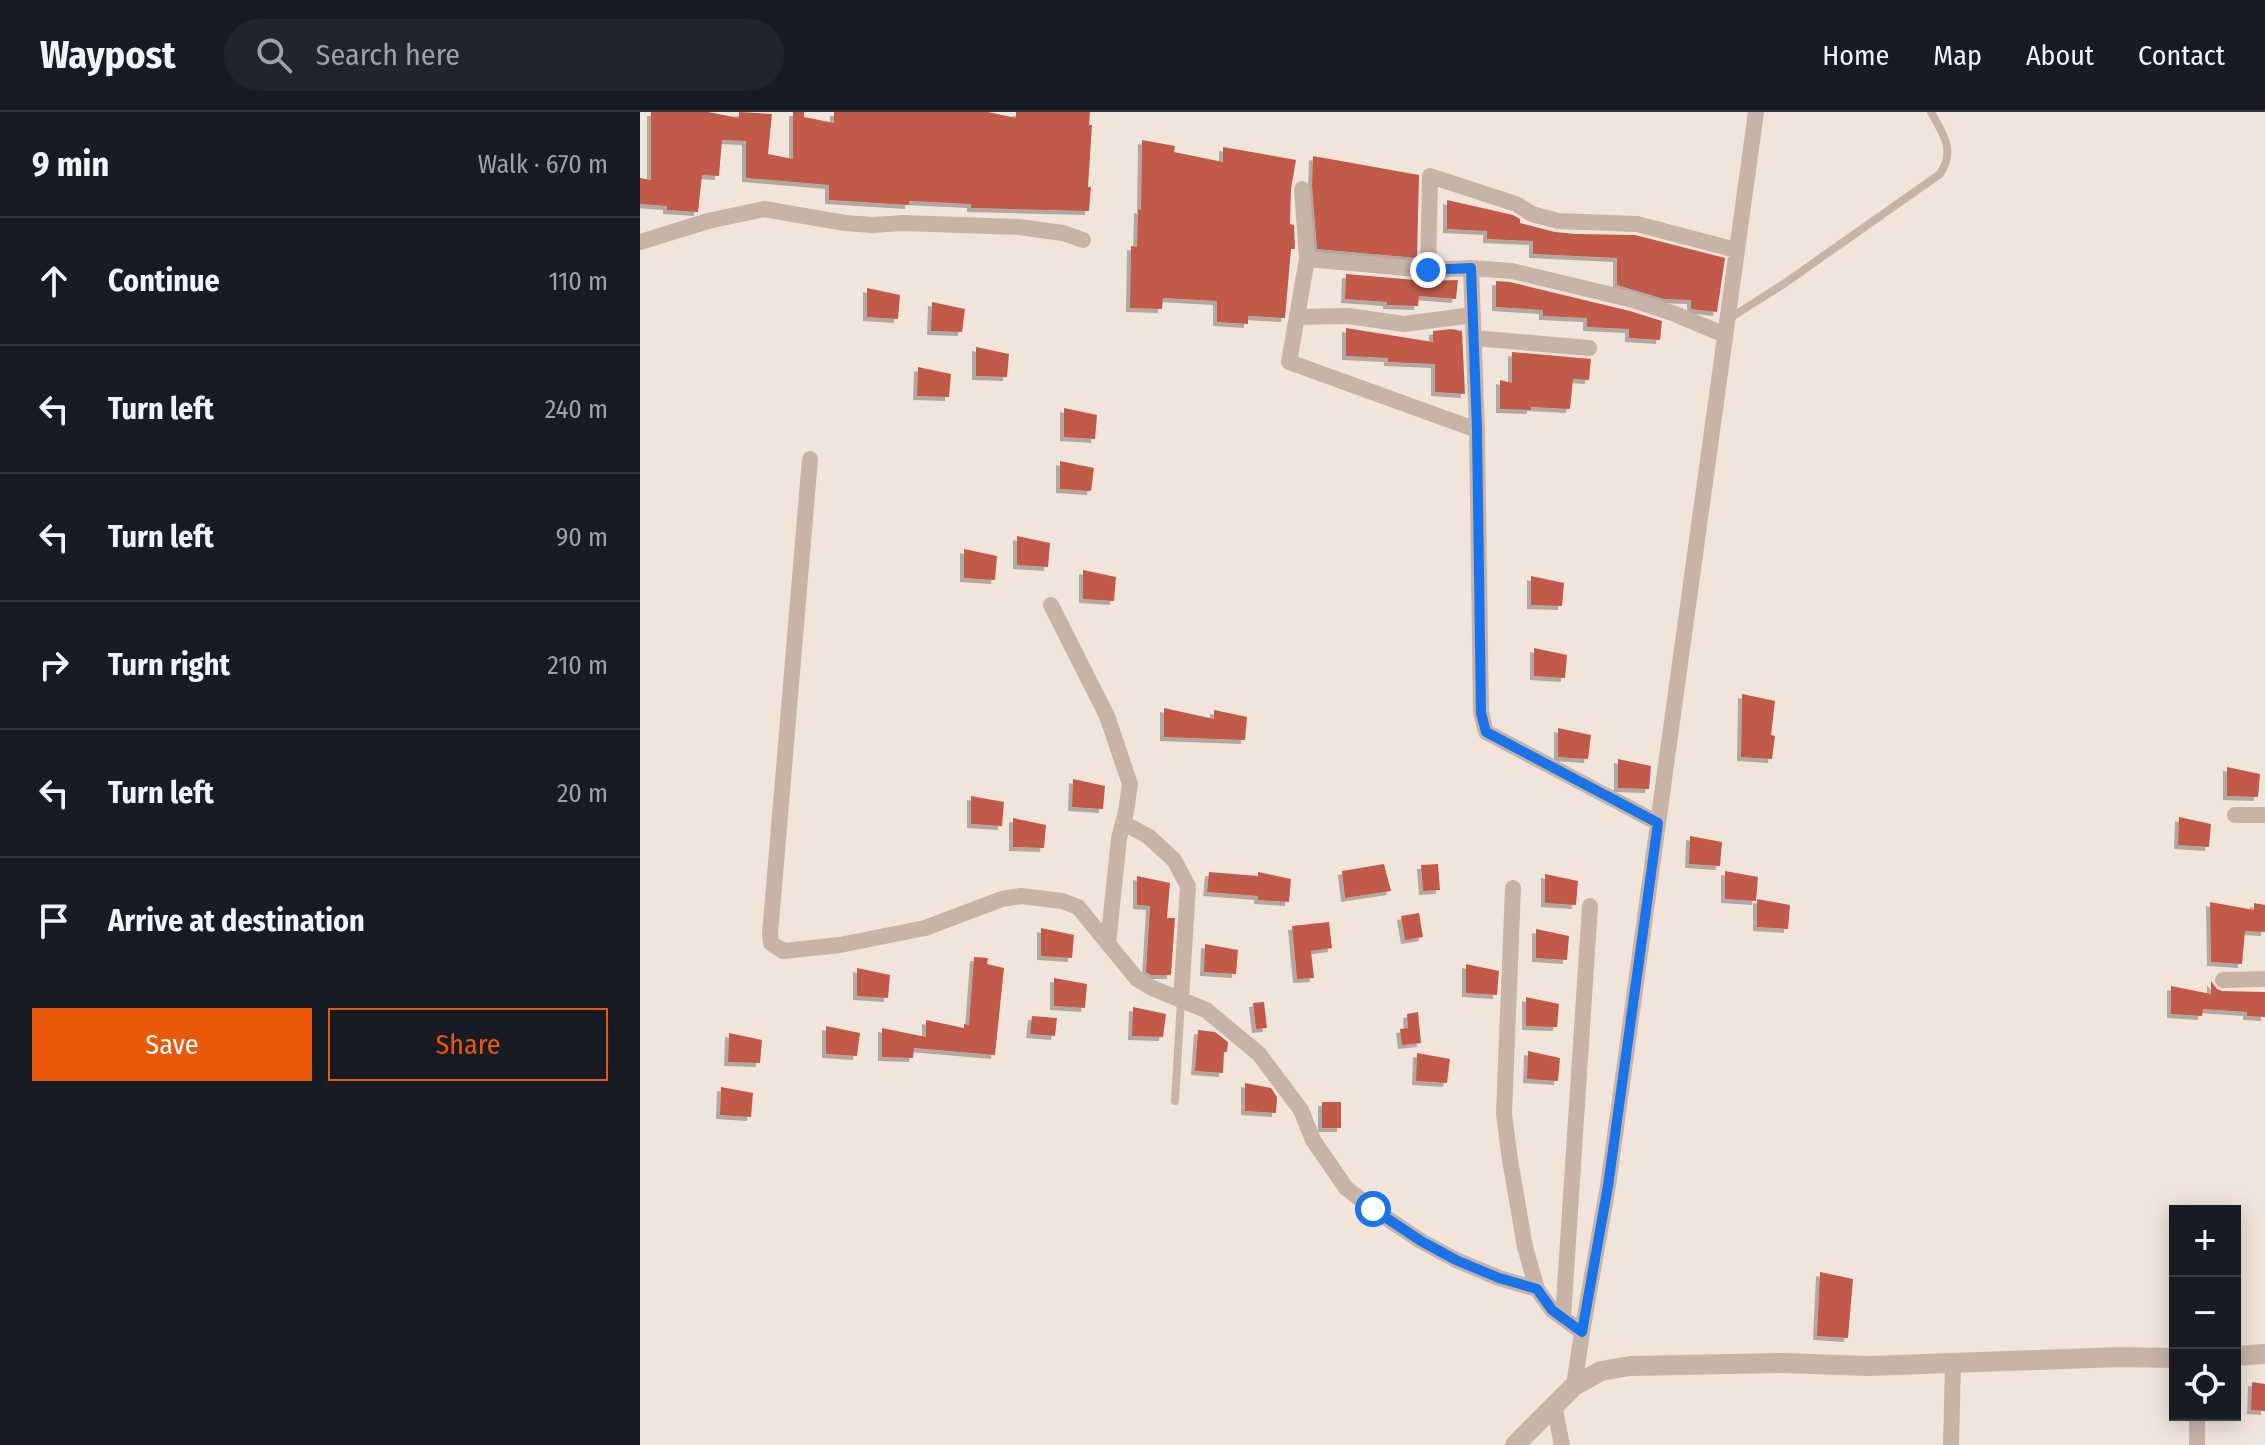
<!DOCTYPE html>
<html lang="en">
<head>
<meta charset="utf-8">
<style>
  :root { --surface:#171b24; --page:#20242c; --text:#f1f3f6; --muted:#9ea1a6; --line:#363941; --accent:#ea580c }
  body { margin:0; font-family:"Fira Sans Condensed",sans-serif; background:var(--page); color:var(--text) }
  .controls { position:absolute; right:24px; bottom:24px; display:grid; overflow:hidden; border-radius:0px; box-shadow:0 4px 20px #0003 }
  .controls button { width:72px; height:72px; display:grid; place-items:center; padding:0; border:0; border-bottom:2px solid var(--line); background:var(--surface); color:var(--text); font:40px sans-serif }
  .stop { position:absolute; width:24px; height:24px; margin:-18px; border:6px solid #1a73e8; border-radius:50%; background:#fff }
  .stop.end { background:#1a73e8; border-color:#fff; box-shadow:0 2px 8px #0008 }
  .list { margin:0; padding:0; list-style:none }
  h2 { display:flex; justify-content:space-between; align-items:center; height:104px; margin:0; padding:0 32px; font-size:34px }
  h2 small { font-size:26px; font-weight:400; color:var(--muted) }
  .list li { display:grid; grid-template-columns:52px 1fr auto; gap:24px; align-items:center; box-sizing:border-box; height:128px; padding:0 32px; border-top:2px solid var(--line) }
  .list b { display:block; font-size:30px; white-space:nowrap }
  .list em { font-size:26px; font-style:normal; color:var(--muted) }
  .actions { display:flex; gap:16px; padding:24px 32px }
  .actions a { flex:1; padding:18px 0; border:2px solid var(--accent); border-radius:0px; text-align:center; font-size:28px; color:var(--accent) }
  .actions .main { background:var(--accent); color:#fff }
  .icon { flex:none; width:44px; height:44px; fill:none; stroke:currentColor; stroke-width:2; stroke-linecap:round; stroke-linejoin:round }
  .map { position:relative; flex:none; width:1625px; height:1333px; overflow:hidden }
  header { display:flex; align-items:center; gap:48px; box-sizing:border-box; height:112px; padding:0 40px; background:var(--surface); border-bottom:2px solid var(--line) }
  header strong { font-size:38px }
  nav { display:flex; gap:44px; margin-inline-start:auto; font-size:28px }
  .search { width:560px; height:72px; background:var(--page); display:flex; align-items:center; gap:20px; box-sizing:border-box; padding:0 28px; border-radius:44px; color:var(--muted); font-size:30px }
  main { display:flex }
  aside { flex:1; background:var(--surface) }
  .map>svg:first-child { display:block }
</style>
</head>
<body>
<header>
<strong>Waypost</strong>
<div class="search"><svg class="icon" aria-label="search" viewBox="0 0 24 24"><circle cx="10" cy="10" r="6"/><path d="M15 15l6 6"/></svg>Search here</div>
<nav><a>Home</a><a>Map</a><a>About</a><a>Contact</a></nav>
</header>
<main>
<aside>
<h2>9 min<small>Walk · 670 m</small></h2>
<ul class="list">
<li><svg class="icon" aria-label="ahead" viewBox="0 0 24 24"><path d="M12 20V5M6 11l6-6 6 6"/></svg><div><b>Continue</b></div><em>110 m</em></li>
<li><svg class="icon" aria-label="left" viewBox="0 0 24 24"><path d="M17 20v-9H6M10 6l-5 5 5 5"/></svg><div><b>Turn left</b></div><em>240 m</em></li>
<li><svg class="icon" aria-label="left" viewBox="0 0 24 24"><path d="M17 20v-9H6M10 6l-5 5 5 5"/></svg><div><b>Turn left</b></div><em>90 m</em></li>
<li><svg class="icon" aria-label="right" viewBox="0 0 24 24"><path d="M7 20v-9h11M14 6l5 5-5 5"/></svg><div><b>Turn right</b></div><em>210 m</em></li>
<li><svg class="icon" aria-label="left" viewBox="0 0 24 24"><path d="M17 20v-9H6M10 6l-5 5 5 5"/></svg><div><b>Turn left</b></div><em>20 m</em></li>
<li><svg class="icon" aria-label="arrive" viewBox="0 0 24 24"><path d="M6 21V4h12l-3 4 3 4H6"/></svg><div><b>Arrive at destination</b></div></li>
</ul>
<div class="actions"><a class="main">Save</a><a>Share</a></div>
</aside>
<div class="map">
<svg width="1625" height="1333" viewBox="0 0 1625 1333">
  <defs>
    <filter id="shadow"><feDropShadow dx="-4" dy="4" stdDeviation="0" flood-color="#0004"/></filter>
  </defs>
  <rect width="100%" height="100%" fill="#f1e5db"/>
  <path fill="#c25a48" filter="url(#shadow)" d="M11,0H68L99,6V0L132,2L128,42L153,47V0H164V5L194,11V0H348L376,6V0H450L449,13H452L448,75H451L449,99L331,96V92L269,89V93L189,88V73L106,66V29L82,28L79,64L62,63L58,100L27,98V94L0,92V66L11,68Z
    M502,28L535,34L534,40L583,50V35L656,48L651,77L650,112L654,113L655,137H651L645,206L608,204V212L577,210V189L523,186L522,197L490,196L491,134L497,135L498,97L501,98Z
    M673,44L779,63L777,146L677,137L672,74Z
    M807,88L873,103L880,107V111L915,120L936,122L995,123L1085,146L1077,200L1051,197V188L1024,187L977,173V146L893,142V129L847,127V119L807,117Z
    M706,162L787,169L818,168L816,187L779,184L778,194L747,193V190L705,187Z
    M856,169L870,170L990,199L1022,209L1020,228L989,226V217L947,215V206L903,204V198L856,195Z
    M227,176L260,183L258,207L227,205Z
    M292,190L325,197L322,220L291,219Z
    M706,216L793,230V219L811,217L822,219L825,282L795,280V252L748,250V246L706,244Z
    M336,235L369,242L367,265L336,264Z
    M872,240L951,247L949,268L933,267L930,297L891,295V298L860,297V268L872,271Z
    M278,255L311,262L309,285L277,284Z
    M424,296L457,303L455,327L424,325Z
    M420,349L454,356L451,379L420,377Z
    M377,424L410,431L408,455L377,453Z
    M324,437L357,444L355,468L324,466Z
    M443,458L476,465L474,489L443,487Z
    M891,464L924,471L922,494L891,493Z
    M894,536L927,543L925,566L894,564Z
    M1102,582L1135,589L1131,623L1135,624L1132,647L1101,645Z
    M524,596L574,607V598L607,605L605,628L524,625Z
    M918,616L951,623L948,647L918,645Z
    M978,647L1011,654L1009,677L978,676Z
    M1587,655L1620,662L1618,685L1587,684Z
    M433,667L465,674L463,697L432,695Z
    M331,684L364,690L362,714L331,712Z
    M1539,705L1571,712L1569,735L1538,733Z
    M373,706L406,713L404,736L373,735Z
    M1050,724L1082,730L1080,754L1049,752Z
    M744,752L751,779L705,786L702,759Z
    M798,752L800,778L783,779L781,753Z
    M1085,759L1118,765L1116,789L1085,787Z
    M569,760L618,764V760L651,767L649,790L618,788V784L567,780Z
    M905,762L938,769L936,793L905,791Z
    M497,764L530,771L527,806H535L531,863H511L506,860L510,794L497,793Z
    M1117,787L1150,793L1148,817L1117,815Z
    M1570,790L1614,798V791L1625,793V820L1605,819L1602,852L1571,850Z
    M779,801L783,825L765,828L761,804Z
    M689,810L692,836L671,839L674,866L657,867L652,814Z
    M401,816L434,823L432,846L401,844Z
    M896,817L929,824L927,848L896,846Z
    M565,832L598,838L596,862L564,860Z
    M334,845L348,846L347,852L364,856L355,943L274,936L273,946L242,945V916L286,925V908L324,916V912L329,913Z
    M826,852L859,859L857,883L826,881Z
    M217,856L250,863L248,886L217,884Z
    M414,866L447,872L445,896L414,894Z
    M1571,869L1577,877L1582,879L1625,880V905L1607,904V900L1563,897L1562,904L1531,902V874L1571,882Z
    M886,885L919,892L917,915L886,914Z
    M624,890L627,916L616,917L613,891Z
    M493,895L526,902L523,925L492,924Z
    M778,900L781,931L762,933L760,917L768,916L767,902Z
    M392,904L417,906L415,924L390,922Z
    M186,914L220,921L217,944L186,942Z
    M558,918L575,920L588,930L587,940H584L583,961L555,959Z
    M89,921L122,928L120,951L88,950Z
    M888,939L920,946L918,969L887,967Z
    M777,941L810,947L807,971L776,969Z
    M605,971L631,976L637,985L636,1001L605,999Z
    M81,975L113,981L111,1005L80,1003Z
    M682,990H701V1016H682Z
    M1180,1160L1213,1167L1208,1226L1177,1224Z
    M1612,1270L1625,1272V1299L1611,1298Z"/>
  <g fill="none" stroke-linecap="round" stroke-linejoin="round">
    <path stroke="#c8b3a7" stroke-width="8" d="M1087,208L1145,171L1300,62C1316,38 1303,22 1291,0
      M535,989L541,888"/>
    <path stroke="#c8b3a7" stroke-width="16" d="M662,77L667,147L649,250L837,318
      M0,130L68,109L124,97L205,111L233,113L263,111L379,115L423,121L443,128
      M667,147L788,158L831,156L872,159L993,188L1035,202L1085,223
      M831,156L837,318L841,601L846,620L1018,711
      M788,158L790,64L876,92L892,102L918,109L997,112L1096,138
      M657,205L708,204L764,212L833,203
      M834,226L949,236
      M170,347L130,822L131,831L143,839L200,833L285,816L362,787L381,784L422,789L438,795L497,867L512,876L566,898L619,942L661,998L673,1028L706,1076L733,1097L781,1129L816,1148L859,1166L897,1177
      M411,493L467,604L490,672L486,700L479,726L468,832
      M1595,703H1625
      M483,711L508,724L534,748L548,774L541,888
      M873,776L864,1002L870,1048L885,1135L897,1177L912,1198L942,1220
      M1583,868L1625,867
      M923,1206L950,794
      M934,1274L942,1220L968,1074L1116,0
      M914,1293L922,1333
      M1311,1333L1313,1252
      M1557,1333V1303"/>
    <path stroke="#c8b3a7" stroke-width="20" d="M1595,1244L1625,1242
      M875,1333L934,1274L961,1259L990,1254L1143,1251L1229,1254L1480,1245L1535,1246"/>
  </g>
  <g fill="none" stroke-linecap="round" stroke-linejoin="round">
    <path stroke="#1a73e8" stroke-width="10" d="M733,1097L781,1129L816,1148L859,1166L897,1177L912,1198L942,1220L968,1074L1018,711L846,620L841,601L837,318L831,156L788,158"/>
  </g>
</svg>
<div class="controls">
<button>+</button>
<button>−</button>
<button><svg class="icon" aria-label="locate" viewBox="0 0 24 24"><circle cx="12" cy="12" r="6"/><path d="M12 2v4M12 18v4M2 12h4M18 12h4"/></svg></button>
</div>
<div class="stop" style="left:733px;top:1097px"></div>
<div class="stop end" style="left:788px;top:158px"></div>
</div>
</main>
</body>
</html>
